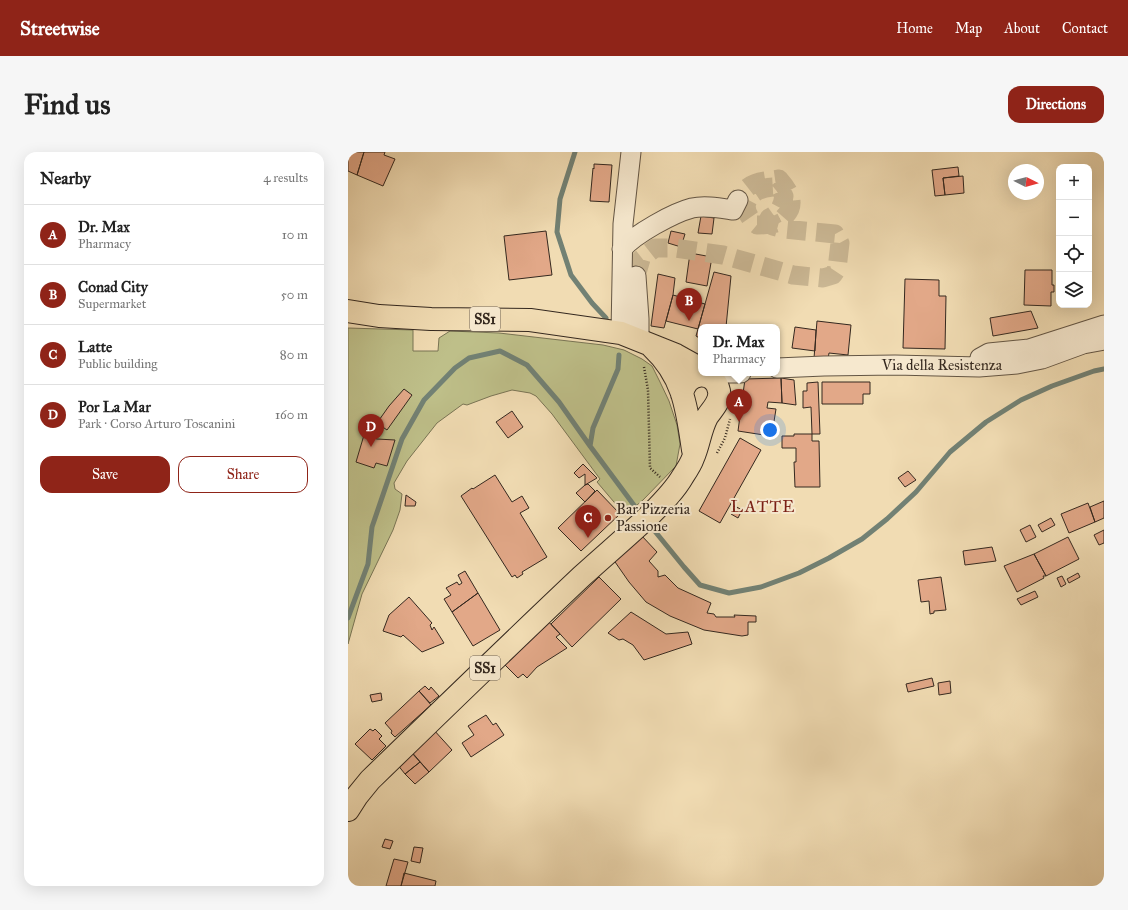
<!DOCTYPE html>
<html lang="en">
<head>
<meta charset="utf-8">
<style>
  :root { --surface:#fff; --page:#f6f6f6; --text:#222; --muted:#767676; --line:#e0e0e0; --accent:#8f2418 }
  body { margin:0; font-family:"IM FELL Great Primer",serif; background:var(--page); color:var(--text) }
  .controls { position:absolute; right:12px; top:12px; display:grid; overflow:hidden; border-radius:8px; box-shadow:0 4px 16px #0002 }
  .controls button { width:36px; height:36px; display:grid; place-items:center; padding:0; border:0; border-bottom:1px solid var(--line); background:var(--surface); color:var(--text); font:20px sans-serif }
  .compass { position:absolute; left:660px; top:12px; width:36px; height:36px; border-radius:50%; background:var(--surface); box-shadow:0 4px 16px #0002; rotate:96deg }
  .you { position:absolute; left:422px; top:278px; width:14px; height:14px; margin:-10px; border:3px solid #fff; border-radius:50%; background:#1a73e8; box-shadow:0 0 0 6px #1a73e833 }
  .badge { display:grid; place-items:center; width:26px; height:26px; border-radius:50%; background:var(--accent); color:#fff; font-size:13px; font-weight:700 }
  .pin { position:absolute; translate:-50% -33px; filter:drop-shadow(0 1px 2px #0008) }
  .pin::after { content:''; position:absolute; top:21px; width:14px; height:12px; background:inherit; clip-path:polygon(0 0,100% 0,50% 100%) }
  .popup { position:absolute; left:350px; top:172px; width:82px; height:52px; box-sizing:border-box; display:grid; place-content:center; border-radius:8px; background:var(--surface); filter:drop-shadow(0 1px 3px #0005); font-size:13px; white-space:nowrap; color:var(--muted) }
  .popup b { font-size:15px; color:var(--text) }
  .popup::after { content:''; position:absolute; left:50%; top:100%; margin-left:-8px; border:8px solid transparent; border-top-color:var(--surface) }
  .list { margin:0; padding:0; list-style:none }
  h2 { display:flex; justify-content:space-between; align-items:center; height:52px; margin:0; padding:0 16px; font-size:17px }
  h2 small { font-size:13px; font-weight:400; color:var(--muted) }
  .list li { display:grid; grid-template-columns:26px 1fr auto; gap:12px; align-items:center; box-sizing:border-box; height:60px; padding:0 16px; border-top:1px solid var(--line) }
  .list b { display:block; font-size:15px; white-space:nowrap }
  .list p { margin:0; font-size:13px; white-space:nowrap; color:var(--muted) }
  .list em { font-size:13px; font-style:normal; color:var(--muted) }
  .actions { display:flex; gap:8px; padding:12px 16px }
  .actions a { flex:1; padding:9px 0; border:1px solid var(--accent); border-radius:12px; text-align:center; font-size:14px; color:var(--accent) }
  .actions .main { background:var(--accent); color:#fff }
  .icon { flex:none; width:22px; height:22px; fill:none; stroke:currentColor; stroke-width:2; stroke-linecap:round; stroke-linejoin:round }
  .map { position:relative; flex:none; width:756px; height:734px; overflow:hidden; border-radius:12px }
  header { display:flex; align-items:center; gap:24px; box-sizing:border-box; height:56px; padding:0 20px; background:var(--accent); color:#fff }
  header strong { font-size:19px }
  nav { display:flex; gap:22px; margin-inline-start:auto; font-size:14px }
  .intro { display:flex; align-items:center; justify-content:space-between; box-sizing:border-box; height:96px; padding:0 24px }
  h1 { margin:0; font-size:28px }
  .button { padding:10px 18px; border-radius:12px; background:var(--accent); color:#fff; font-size:14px; font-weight:700 }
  main { display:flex; gap:24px; padding:0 24px }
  aside { flex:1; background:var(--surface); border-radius:12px; box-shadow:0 4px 16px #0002 }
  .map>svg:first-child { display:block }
</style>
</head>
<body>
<header>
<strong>Streetwise</strong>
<nav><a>Home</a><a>Map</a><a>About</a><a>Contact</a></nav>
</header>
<div class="intro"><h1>Find us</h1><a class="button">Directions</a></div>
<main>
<aside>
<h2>Nearby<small>4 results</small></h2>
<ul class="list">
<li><span class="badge">A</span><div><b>Dr. Max</b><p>Pharmacy</p></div><em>10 m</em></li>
<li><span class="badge">B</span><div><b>Conad City</b><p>Supermarket</p></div><em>50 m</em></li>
<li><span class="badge">C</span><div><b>Latte</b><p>Public building</p></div><em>80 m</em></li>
<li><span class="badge">D</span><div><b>Por La Mar</b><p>Park · Corso Arturo Toscanini</p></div><em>160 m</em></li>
</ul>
<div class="actions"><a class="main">Save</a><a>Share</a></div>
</aside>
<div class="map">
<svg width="756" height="734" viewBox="0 0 756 734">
  <rect width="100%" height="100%" fill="#f1dcb3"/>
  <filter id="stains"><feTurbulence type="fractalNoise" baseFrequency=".005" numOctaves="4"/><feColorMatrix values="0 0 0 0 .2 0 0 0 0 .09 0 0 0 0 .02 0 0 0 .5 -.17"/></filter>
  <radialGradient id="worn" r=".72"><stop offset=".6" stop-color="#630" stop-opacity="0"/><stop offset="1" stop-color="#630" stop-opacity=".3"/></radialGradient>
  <path fill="#bebf89" stroke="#797454" d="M0,176L65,178V199H90L91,186L102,179L151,181L255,193L276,198L294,207L304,214L312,230L321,249L329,273L332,292L328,314L295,348L277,363L249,330L252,327L204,262L188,244L182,241L164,238L143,244L119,253L115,252L89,271L59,309L46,331L47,337L54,342L52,358L45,378L14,442L0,492Z"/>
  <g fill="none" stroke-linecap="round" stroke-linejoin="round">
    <path stroke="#728174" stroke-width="5" d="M227,0L212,47L209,80L223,123L244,151L258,166
      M242,294L245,276L270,217L271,203
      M301,372L336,415L352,433L381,441L413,435L451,421L481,406L514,387L539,367L568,340L602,300L638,270L673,248L704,234L746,219L756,217
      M0,466L20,412L24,375L54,287L76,248L107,216L121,206L152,199L179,213L211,250L242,294L294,364"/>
  </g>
  <path fill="#e2a888" stroke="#34281f" d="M0,0H16L9,23L0,19Z
    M16,0H37L36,3L47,7L35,34L9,23Z
    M246,12L264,13L261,50L242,49L245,16L246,17Z
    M610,15L611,24L595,26L597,43L587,44L584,18Z
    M615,24L616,41L597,43L595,26Z
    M353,64L366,66L364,82L350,81Z
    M198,79L204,123L161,128L156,84Z
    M323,79L337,82L333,95L320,91Z
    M342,101L364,105L359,134L338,130Z
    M677,118H704V133H706V140H703V154L676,153Z
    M366,120L383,124L378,175H353V187L348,184Z
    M310,122L327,126L325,143L316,176L303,174Z
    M557,127L591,128V144H598L597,197L555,196Z
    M325,143L357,152L350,177L318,169Z
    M683,159L690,176L645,184L642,166Z
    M469,169L503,173L500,203L481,201L480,207L466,206Z
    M447,175L468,178L467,199L444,196Z
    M433,226L434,251L420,250L419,256L428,257L424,282L416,281V283L390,279L397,227Z
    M433,226L446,228L448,253L434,251Z
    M470,230L472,282H464L463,255L455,256V239H459V231Z
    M474,230H522V242H515V252H474Z
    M56,237L64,243L39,278L29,271L41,254Z
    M164,259L175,275L160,286L148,270Z
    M446,282H464V289H471L472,335H447L446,310H448V296H434V284H446Z
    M16,283L29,287L47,288L39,314L28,311L26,316L8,310Z
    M392,286L413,298L372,371L351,359Z
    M235,312L249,326L237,333V322L231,326L226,321Z
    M560,319L568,328L557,335L550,326Z
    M147,323L164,350L174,344L181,356L172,361L199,405L174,420L175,422L169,426L167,423L164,425L113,344L124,336L125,337Z
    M240,332L247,339L237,350L228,341L237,333Z
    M249,338L272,362L233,399L210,376Z
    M58,343L68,350L67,354H57Z
    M756,349V366L747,370L742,355Z
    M740,351L747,370L721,381L713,362Z
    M387,354L394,358L390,366L383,362Z
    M703,366L707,373L694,380L690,373Z
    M682,373L688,385L678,390L672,378Z
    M756,378V391L751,393L746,383Z
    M293,383L309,400L301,409L310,419V425L317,423L330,436L363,451L359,461L366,462L368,465H387L386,463L408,464V470H400V483L394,484L356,478L322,464L298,450L281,430L265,407Z
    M720,385L731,407L698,424L686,402Z
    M644,395L648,409L617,413L615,399Z
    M686,402L698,424H695L696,426L669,440L656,414Z
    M117,419L130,441L104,460L96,447L103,443L98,436L109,430L111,433L114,431L110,423Z
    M730,421L732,425L721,431L719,427Z
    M714,424L718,432L713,435L709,426Z
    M251,425L273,447L224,495L203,472Z
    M593,425L598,458L586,459V461L582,462L581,449L573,450L570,428Z
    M687,439L690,445L673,453L669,447Z
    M130,441L152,478L125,494L104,460Z
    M61,445L84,471L82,473L84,478L86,475L96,491L74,500L55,483L53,485L35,479L41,463Z
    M283,460L318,482L340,480L344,492L296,508L285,493L275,487L271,488L260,481Z
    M198,467L212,482L208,485L219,496L189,515L179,526L175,522L170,526L154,510Z
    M584,526L586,534L560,540L558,532Z
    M602,529L603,541L591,543L590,531Z
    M77,534L81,538L83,535L91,544L82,551L71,539Z
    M71,539L83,553L47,585L43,581L44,579L37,571Z
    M33,541L34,548L24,550L22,543Z
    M138,563L145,573L148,571L156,583L123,605L114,591L126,583L120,574Z
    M22,577L25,579L27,577L34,584L31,587L38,594L24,608L7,592Z
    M85,577L104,598L81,620L62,598Z
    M63,600L72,610L57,622L49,612Z
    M72,610L81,620L67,632L57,622Z
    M37,687L45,689L42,697L34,695Z
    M66,695L75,696L72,711L63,709Z
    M46,707L60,710L53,734H38Z
    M56,721L88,729L87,734H53Z"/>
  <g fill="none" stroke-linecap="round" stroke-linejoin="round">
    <path stroke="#cbb895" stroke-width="19" stroke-dasharray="19 10" stroke-linecap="butt" d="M288,124L293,107L307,96H327L375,103L445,123L475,126L485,123L489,117L492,91L487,82L436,77L425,74L421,66C431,61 434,55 436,44L431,35C405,33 385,53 409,73C415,73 425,73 431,70C433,69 436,65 438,63C449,51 440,37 431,27C411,30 400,29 390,48"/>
    <g stroke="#635544" stroke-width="21">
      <path id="minor" d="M274,97C287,82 325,61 344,56C357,53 372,56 385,58L390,48
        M288,124L291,167V187
        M273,181L275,72L283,0
        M631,215L632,206L641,201L681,197L756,173
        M429,216L476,214L547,213L631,215L669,212L694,207L735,192L756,188
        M360,225L373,221H393"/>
    </g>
    <g stroke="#34281f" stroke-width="24">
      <path id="major" d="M0,159L31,164L83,167L182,168L273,181L328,203L346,213L352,217L353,220
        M304,195C336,225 339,257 345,298
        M0,658L9,644L22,628C93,559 163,491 234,424C257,403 281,383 304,361C315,350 327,338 335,324C339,318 343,312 345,306C351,293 352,278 359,265C364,257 373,250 371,239C367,218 339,218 334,242"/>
    </g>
    <path stroke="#34281f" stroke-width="2.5" stroke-dasharray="1 2" stroke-linecap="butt" d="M296,215L300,238L302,316L312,325
      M369,301L377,286L382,267"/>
    <use href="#minor" stroke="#f6e8ce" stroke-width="19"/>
    <use href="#major" stroke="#f1dcb3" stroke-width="22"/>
  </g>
  <circle fill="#8f2418" stroke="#f6e8ce" stroke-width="1.5" cx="260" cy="366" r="4"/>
  <g text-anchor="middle" stroke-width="4" stroke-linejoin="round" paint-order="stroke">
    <g fill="#f6e8ce" stroke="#6e6254" stroke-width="1">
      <rect x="122" y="155" width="30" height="24" rx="3"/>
      <rect x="122" y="504" width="30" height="24" rx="3"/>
    </g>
    <g font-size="14" font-weight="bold" fill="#34281f">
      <text x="137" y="172">SS1</text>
      <text x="137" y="521">SS1</text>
    </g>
    <g font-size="15" fill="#34281f" stroke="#f6e8ce">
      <text x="594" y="218">Via della Resistenza</text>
    </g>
    <g font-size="15" fill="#34281f" stroke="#f6e8ce" text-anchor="start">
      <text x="268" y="362">Bar Pizzeria<tspan x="268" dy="17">Passione</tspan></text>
    </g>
    <g font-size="17" letter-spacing="1" fill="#7a1f14" stroke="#f6e8ce">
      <text x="415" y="360">LATTE</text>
    </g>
  </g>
  <rect width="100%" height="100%" filter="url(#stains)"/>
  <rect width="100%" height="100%" fill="url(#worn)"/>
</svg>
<div class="controls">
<button>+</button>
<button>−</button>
<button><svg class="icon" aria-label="locate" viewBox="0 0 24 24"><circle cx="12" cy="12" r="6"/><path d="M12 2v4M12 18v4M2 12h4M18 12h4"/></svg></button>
<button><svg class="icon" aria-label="layers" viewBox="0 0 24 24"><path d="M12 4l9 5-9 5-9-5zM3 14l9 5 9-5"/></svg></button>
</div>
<svg class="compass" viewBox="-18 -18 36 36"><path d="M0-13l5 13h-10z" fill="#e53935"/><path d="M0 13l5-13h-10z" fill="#767676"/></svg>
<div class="you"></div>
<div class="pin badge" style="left:391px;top:270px">A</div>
<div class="popup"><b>Dr. Max</b>Pharmacy</div>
<div class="pin badge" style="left:341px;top:169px">B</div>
<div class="pin badge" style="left:240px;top:386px">C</div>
<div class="pin badge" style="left:23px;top:295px">D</div>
</div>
</main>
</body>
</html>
